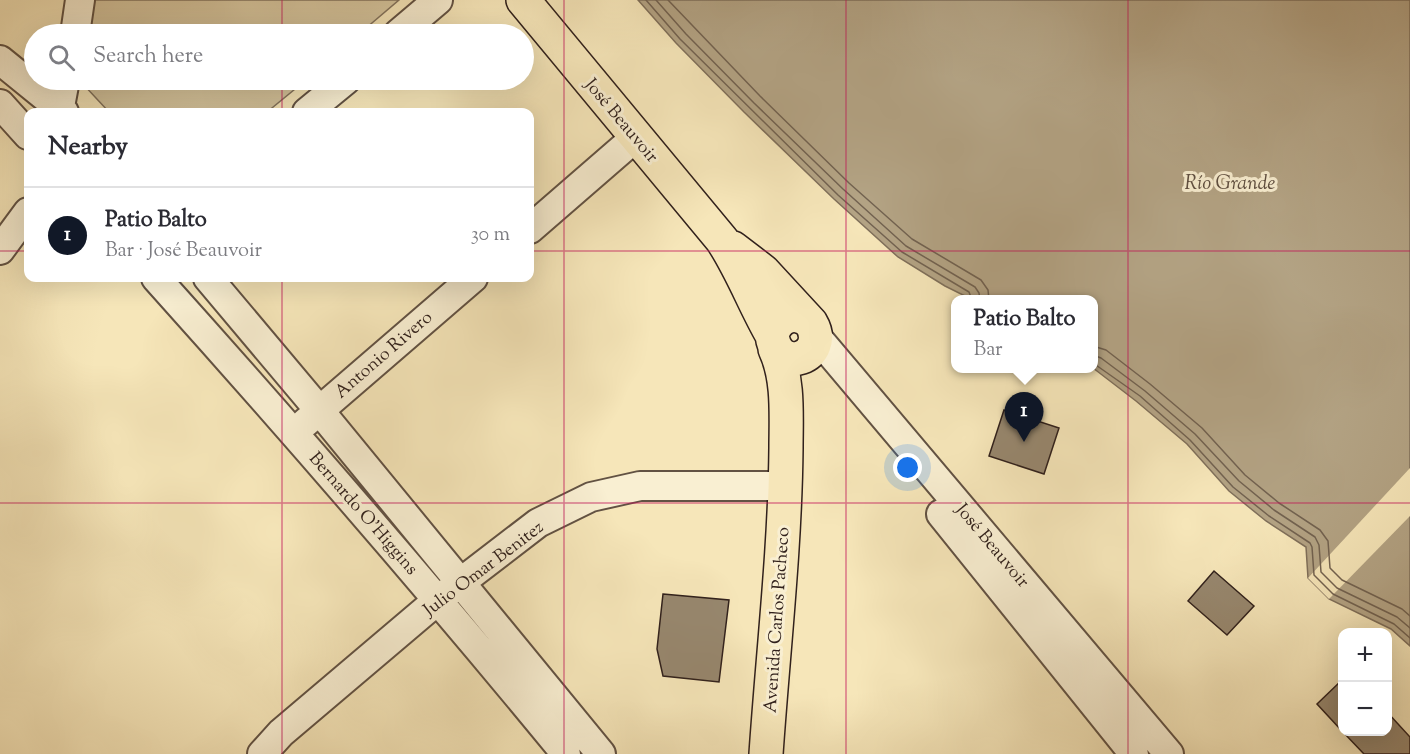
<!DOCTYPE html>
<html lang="en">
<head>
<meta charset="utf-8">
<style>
  :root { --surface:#fff; --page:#f7f7f7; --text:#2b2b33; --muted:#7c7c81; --line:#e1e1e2; --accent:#111827 }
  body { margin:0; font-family:"Sorts Mill Goudy",serif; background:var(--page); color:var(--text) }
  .controls { position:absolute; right:18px; bottom:18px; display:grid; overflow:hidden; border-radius:12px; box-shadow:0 6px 24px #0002 }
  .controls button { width:54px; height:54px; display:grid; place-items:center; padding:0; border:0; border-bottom:2px solid var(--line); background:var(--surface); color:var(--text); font:30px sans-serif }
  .you { position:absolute; left:908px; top:468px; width:21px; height:21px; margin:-15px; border:4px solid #fff; border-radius:50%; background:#1a73e8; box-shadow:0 0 0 9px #1a73e833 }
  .badge { display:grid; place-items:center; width:39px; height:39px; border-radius:50%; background:var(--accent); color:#fff; font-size:20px; font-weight:700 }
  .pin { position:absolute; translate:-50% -50px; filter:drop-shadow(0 2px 3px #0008) }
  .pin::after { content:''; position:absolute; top:32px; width:21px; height:18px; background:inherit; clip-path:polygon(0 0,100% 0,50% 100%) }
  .popup { position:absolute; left:951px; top:295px; width:147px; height:78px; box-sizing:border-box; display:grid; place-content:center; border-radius:12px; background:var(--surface); filter:drop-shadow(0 2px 4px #0005); font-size:20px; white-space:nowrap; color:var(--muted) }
  .popup b { font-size:22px; color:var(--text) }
  .popup::after { content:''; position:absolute; left:50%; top:100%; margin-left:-12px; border:12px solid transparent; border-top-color:var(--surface) }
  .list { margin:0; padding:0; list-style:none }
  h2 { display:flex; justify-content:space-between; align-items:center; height:78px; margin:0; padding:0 24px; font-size:26px }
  h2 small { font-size:20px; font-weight:400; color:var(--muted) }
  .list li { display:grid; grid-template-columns:39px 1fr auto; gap:18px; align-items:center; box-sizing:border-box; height:96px; padding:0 24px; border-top:2px solid var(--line) }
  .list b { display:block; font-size:22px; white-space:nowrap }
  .list p { margin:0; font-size:20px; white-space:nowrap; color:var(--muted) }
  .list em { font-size:20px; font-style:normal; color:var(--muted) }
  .icon { flex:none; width:33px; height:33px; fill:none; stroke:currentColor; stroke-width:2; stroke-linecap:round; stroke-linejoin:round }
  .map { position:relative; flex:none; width:1410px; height:754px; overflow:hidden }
  .search { position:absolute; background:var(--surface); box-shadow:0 6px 24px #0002; left:24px; top:24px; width:510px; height:66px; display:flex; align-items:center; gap:15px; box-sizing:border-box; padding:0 21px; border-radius:33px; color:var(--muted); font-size:22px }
  .panel { position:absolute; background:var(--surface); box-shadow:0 6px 24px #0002; left:24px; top:108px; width:510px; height:174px; border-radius:12px }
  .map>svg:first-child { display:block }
</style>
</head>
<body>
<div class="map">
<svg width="1410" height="754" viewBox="0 0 1410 754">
  <rect width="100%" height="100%" fill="#f6e6b9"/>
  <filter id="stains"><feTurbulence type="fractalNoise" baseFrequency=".00333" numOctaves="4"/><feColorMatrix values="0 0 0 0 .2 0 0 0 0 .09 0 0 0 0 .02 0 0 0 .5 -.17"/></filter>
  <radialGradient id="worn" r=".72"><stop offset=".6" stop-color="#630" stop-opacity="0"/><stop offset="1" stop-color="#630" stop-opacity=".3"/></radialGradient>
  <path fill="#d5c59e" stroke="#83735d" stroke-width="1.5" d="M92,0H399L359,34H88Z
    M82,80H306L267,112H109L82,83Z"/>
  <path fill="#b3a384" stroke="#7f6f5a" stroke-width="1.5" d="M638,0H1410V646L1391,629L1329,599L1308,578L1306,547L1266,521L1229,491L1187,444L1136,401L1093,368V300L971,299L945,286L898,257L834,199L744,112L676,43Z"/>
  <path fill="#f6e6b9" d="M1410,468V516L1329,599L1308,578Z"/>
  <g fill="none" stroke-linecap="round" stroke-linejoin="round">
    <path stroke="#726250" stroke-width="1.5" d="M646,0L680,39L838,195L902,252L969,292L972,300
      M656,0L686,34L754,103L843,189L906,246L975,287L979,293L980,300
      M668,0L760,96L849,183L912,239L981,280L988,290L989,300
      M1093,346L1106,350L1150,384L1202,428L1245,475L1279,503L1320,530L1328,541L1330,568L1342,580L1402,609L1410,616
      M1093,355L1101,358L1145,391L1195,434L1239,481L1274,510L1315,537L1319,545L1321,572L1337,588L1397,617L1410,628
      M1093,363L1140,396L1190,440L1233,487L1269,516L1310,543L1312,547L1314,575L1333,594L1394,624L1410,638"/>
  </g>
  <path fill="#97876e" stroke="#31211c" stroke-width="1.5" d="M1004,410L1059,428L1044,474L989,456Z
    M1214,571L1254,606L1227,635L1188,601Z
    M663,594L729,600L719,682L663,676L657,649Z
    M1342,680V731L1317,704Z
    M1388,713L1410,737V754H1364L1343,732H1388Z"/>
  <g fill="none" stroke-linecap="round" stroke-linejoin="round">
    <g stroke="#625243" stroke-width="32">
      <path id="minor" d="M75,34L80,0
        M398,34L438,0
        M0,60L64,112
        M0,104L28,135
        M59,112L65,80
        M307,112L346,80
        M530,229L636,137
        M0,250L28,212
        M156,278C296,434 433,592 566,754
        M208,278L319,410L601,754
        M816,336L1169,754
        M305,423L473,278
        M941,514L1134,754
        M262,754L281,733L439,599L538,523L591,497L640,486H785"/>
    </g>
    <g stroke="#31211c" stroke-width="36">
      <path id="major" d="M523,0L722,240C742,270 754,304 772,335
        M733,248L763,271L811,323C831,357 777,377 772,335C777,316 796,309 811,323
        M766,754C773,652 785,550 786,448C786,416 789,379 775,349"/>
    </g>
    <use href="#minor" stroke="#f9efd2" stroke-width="28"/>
    <use href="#major" stroke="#f6e6b9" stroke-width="33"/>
  </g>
  <path fill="none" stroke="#c2185b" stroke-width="1.5" stroke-opacity="0.55" d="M282,0V34M564,0V754M846,0V754M1128,0V754M282,80V112M0,251H28M530,251H1410M282,278V754M0,503H1410"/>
  <g text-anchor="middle" stroke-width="6" stroke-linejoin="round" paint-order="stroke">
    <g font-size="18" fill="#31211c" stroke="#f9efd2">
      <text transform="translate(622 120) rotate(50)" y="6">José Beauvoir</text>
      <text transform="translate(383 354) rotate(-41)" y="6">Antonio Rivero</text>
      <text transform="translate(364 513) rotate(49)" y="6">Bernardo O'Higgins</text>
      <text transform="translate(993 545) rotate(50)" y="6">José Beauvoir</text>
      <text transform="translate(483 568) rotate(-37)" y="6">Julio Omar Benitez</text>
      <text transform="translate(776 620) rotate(-86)" y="6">Avenida Carlos Pacheco</text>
    </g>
    <g font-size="20" font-style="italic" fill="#5e4e40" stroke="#f9efd2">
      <text x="1230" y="189">Río Grande</text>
    </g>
  </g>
  <rect width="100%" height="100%" filter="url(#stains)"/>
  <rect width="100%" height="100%" fill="url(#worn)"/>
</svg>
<div class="controls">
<button>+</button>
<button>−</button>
</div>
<div class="you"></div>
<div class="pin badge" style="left:1024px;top:442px">1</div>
<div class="popup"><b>Patio Balto</b>Bar</div>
<div class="search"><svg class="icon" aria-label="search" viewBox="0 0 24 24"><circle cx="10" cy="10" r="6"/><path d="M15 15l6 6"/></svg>Search here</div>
<section class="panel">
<h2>Nearby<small></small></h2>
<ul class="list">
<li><span class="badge">1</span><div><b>Patio Balto</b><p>Bar · José Beauvoir</p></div><em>30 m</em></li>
</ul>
</section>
</div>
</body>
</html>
